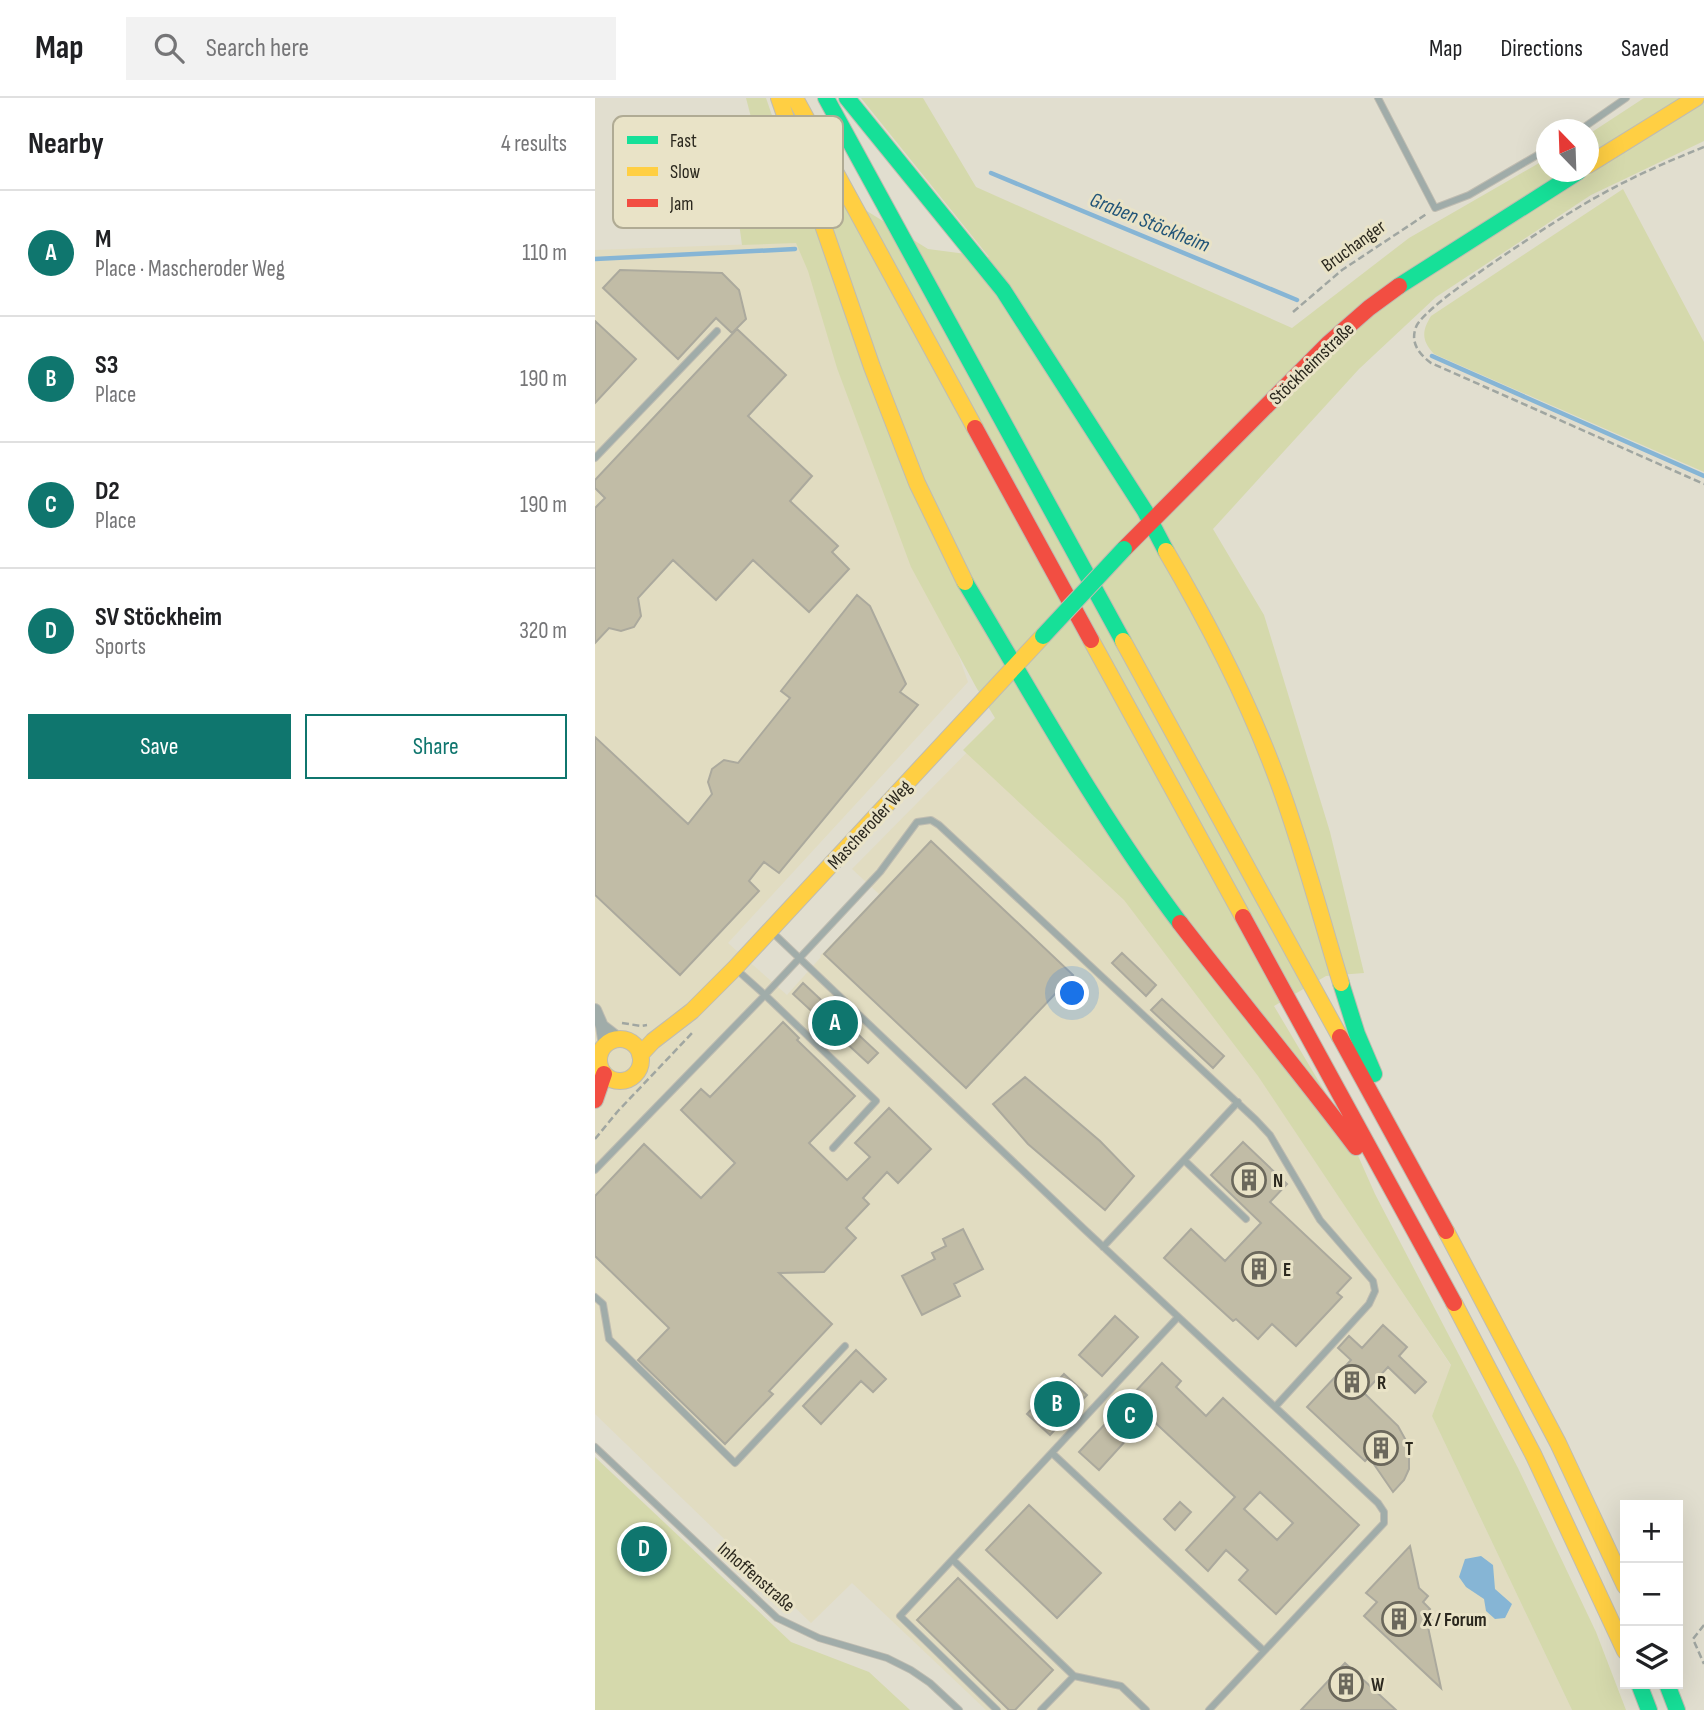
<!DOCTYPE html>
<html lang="en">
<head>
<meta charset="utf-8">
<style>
  :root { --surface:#fff; --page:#f2f2f2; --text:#202124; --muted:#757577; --line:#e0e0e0; --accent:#0f766e }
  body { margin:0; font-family:"Sofia Sans Condensed",sans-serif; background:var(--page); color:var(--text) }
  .controls { position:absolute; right:21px; bottom:21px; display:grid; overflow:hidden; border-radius:0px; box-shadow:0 7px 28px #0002 }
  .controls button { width:63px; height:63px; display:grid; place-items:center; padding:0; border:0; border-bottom:2px solid var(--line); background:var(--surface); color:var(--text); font:35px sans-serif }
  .compass { position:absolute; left:941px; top:21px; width:63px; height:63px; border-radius:50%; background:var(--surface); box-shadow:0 7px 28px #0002; rotate:337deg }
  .you { position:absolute; left:478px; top:896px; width:24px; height:24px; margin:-18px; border:5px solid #fff; border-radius:50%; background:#1a73e8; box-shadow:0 0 0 10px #1a73e833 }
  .badge { display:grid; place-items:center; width:46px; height:46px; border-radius:50%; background:var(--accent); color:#fff; font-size:23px; font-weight:700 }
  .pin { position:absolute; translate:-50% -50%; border:4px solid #fff; box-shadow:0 2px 7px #0006 }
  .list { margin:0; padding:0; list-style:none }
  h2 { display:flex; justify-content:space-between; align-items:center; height:91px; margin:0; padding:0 28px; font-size:30px }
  h2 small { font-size:23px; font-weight:400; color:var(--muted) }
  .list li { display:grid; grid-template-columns:46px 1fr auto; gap:21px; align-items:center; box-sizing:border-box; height:126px; padding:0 28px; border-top:2px solid var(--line) }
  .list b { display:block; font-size:26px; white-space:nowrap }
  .list p { margin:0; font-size:23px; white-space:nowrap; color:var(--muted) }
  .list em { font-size:23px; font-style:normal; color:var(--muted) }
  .actions { display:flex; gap:14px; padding:21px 28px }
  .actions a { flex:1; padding:16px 0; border:2px solid var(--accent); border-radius:0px; text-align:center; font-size:24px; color:var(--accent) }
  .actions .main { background:var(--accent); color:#fff }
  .icon { flex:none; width:38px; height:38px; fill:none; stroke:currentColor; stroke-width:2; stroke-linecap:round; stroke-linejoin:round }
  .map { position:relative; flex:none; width:1109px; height:1612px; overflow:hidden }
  header { display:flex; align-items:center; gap:42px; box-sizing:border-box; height:98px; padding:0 35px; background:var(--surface); border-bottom:2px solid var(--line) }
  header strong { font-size:33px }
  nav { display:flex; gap:38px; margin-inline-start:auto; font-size:24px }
  .search { width:490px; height:63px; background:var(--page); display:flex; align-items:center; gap:18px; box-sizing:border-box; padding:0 24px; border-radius:0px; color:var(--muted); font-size:26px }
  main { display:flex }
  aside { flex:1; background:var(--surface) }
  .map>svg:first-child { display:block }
</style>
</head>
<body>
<header>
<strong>Map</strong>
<div class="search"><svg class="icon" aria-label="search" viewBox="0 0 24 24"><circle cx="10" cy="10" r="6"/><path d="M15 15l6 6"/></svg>Search here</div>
<nav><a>Map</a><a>Directions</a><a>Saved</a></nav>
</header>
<main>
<aside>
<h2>Nearby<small>4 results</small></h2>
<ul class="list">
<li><span class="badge">A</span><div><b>M</b><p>Place · Mascheroder Weg</p></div><em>110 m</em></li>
<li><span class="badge">B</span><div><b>S3</b><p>Place</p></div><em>190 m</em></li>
<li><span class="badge">C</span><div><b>D2</b><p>Place</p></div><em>190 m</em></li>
<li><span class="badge">D</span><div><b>SV Stöckheim</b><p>Sports</p></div><em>320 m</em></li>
</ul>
<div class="actions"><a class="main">Save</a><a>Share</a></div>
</aside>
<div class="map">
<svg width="1109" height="1612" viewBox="0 0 1109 1612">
  <rect width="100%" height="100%" fill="#e1decf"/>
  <path fill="#e1dcc1" d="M215,144L373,584L133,845L192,897L226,859L225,858L284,796L257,771L400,626L664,976L856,1268L837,1318L977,1612H391L257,1485L216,1525L0,1316V152Z"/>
  <path fill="#d5d9ac" d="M151,0H171L193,64L333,151L394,159L266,0H328L381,89L697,230L814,140L951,61V74H993L994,36L1049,0H1109V43L996,97L841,199L764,271L618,431L669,517L735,734L769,875L731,878L679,908L749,1026L780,1096L923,1370L1001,1534L1031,1612H977L837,1318L856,1267L663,978L529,802L368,652L400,620L381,589L316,469L242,270L213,173L201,145L147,147L144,125L123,57L163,46Z
    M1028,91L1109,244V374L839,256C826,242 827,233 836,218Z
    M0,1359L196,1544L274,1574L315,1612H0Z"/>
  <path fill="#86b5d5" d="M886,1458L898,1467L900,1491L917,1506L910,1520L900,1521L891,1513L889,1501L871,1489L864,1479L870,1461Z"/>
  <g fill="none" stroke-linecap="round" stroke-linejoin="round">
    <path stroke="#86b5d5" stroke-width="4.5" d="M396,75L702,202
      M0,161L200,151
      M837,258L1109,378"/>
  </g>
  <path fill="#c1bca6" stroke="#aba99d" stroke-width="2" fill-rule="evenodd" d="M25,172L127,175L144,192L151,221L137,235L121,220L83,261L8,190Z
    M0,223L41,261L0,305Z
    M142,231L191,277L153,318L217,378L195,403L243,448L237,454L254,471L214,514L158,462L121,502L78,462L43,500L46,518L39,529L26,533L14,530L0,545V410L10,400L0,390V382Z
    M262,497L275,508L311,586L305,594L323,607L184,775L169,764L154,783L164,793L85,877L0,797V639L93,726L117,696L113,684L117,671L129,662L143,665L195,600L186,593Z
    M336,743L478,877L371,990L229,856Z
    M527,855L561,887L551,898L517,865Z
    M208,885L283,955L273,965L198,896Z
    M567,901L629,958L618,970L556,912Z
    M188,924L204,940L202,942L260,998L214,1045L252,1082L275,1059L260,1045L294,1010L336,1051L303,1085L292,1074L268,1100L274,1106L251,1130L261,1140L229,1174L184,1175L237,1226L174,1293L178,1296L130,1346L43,1262L74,1230L0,1158V1098L49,1046L106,1100L140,1065L86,1012L106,991L115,999Z
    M430,979L505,1043L539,1078L510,1112L433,1046L398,1006Z
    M648,1044L692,1086L675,1104L756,1180L742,1195L747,1199L701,1248L677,1226L663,1241L641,1221L638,1223L569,1160L596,1131L630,1163L666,1125L616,1077Z
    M368,1131L388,1171L359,1186L365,1198L327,1217L307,1178L340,1161L337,1155L351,1148L348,1141Z
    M520,1218L543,1239L507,1278L484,1257Z
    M788,1227L812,1249L804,1258L831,1284L820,1295L793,1269L769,1295L803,1328L814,1348V1371L809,1382L798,1394L774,1359L770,1363L712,1309L756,1262L743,1250L754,1238L767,1250Z
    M261,1252L291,1281L278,1294L266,1283L226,1326L208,1308Z
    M567,1265L586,1283L581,1289L611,1318L628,1300L764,1427L681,1516L644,1482L653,1472L631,1452L613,1473L591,1452L640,1399L553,1318L504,1372L484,1354ZM665,1394L698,1425L682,1442L649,1411Z
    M469,1276L492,1297L455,1337L432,1316Z
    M585,1404L596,1414L580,1432L569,1421Z
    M434,1407L506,1475L462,1520L391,1452Z
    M815,1448L824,1490L833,1498L828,1504L835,1511L831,1516L838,1523L833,1529L846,1590L769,1518L782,1504L771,1495Z
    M363,1480L458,1572L420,1612H414L322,1522Z
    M750,1565L801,1612H706Z"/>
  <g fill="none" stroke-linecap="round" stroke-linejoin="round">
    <g stroke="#bfbcb1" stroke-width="8">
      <path id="lane" d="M783,0L840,110L874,97L951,52
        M985,32L1031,0
        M0,360L122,233
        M177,834L488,1130L783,1405L789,1414V1425L614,1612
        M142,872L170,897L285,774L322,724L336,722L344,727L661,1022L675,1037L725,1122L778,1183L780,1193L774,1206L680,1309
        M589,1062L651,1121
        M0,1072L170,897L281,1003L238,1050
        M508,1149L643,1004
        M0,1199L8,1206L14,1241L140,1365L250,1248
        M0,1349L182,1520L224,1540L292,1560L316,1572L335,1585L364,1612
        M457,1355L669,1553
        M358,1462L479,1578L526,1588L551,1612
        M402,1612L305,1518L583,1219
        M446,1612L479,1578"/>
    </g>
    <g stroke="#bfbcb1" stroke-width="14">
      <path id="street" d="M0,912L7,928L10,948
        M7,928L25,942"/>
    </g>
    <g stroke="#bfbcb1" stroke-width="18">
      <path id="fast" d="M231,0L528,543
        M252,0L408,192L550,413L571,453
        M804,188L983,74
        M370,484C439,599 504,718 585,825
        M746,885L762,936L779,976
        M1044,1586L1054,1612
        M1072,1586L1082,1612"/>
    </g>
    <g stroke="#bfbcb1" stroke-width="18">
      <path id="slow" d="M184,0L277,269L322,385L370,484
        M200,0L380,330
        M993,67L1101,0
        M571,453C617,531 658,612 688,697C710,759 727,823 746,885
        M496,542L648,819
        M528,543L745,939
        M4 962a21 21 0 1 1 42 0a21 21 0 1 1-42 0Z
        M45,957L58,943L97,913L140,870L448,538
        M851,1133L963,1345L1030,1488
        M859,1205L939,1358L1030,1553"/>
    </g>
    <g stroke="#bfbcb1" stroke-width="18">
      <path id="jam" d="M380,330L496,542
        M529,451L734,245L774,210L804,188
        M648,819L859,1205
        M585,825C643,900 704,973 761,1049
        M745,939L851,1133
        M0,1002L9,976"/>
    </g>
    <path stroke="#a0a6a1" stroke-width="2.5" stroke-dasharray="7 3.5" stroke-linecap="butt" d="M1109,49C1071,64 1033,81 998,101C969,117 829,206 821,229C815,245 824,256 836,265L1109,386
      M698,214L747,172L833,115
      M27,925L46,928L52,927
      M0,1041L23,1013L99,933
      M1109,1527L1098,1541L1109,1566"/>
    <use href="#lane" stroke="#a0aca9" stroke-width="6"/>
    <use href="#street" stroke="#a0aca9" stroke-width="12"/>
    <use href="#fast" stroke="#16e098" stroke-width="16"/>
    <use href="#slow" stroke="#ffcf43" stroke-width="16"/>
    <use href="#jam" stroke="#f24e42" stroke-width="16"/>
    <g stroke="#bfbcb1" stroke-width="18" stroke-linecap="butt">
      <path id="fast-bridge" d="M448,538L529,451"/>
    </g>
    <use href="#fast-bridge" stroke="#16e098" stroke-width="16"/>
  </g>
  <defs>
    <g id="building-ring" transform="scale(1.75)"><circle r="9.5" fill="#e9e3c7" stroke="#6b685c" stroke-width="1.5"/><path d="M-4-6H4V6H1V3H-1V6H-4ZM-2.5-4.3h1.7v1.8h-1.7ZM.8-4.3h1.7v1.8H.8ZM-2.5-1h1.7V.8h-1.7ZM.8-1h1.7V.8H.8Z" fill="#6b685c"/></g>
  </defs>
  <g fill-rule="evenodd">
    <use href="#building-ring" x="654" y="1082"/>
    <use href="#building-ring" x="664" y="1171"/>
    <use href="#building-ring" x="757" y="1284"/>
    <use href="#building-ring" x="786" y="1350"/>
    <use href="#building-ring" x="804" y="1521"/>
    <use href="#building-ring" x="751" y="1586"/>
  </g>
  <g text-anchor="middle" stroke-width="6" stroke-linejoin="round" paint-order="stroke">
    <g font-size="19" fill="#2b281e" stroke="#e9e3c7">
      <text transform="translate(758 147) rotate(-36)" y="7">Bruchanger</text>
      <text transform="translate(716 265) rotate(-44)" y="7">Stöckheimstraße</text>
      <text transform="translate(274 726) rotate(-47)" y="7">Mascheroder Weg</text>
      <text transform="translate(162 1478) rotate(41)" y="7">Inhoffenstraße</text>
    </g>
    <g font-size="19" font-weight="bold" fill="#2b281e" stroke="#e9e3c7" text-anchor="start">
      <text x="678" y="1089">N</text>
      <text x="688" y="1178">E</text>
      <text x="782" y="1291">R</text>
      <text x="810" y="1357">T</text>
      <text x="828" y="1528">X / Forum</text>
      <text x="776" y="1593">W</text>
    </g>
    <g font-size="21" font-style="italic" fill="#225578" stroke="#e9e3c7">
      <text transform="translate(555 124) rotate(22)" y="7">Graben Stöckheim</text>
    </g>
  </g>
  <rect x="18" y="18" width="230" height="112" rx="10" fill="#e9e3c7" stroke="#b0ab94" stroke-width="2"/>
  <rect x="32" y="38" width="31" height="8" fill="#16e098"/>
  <rect x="32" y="69" width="31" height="9" fill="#ffcf43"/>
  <rect x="32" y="101" width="31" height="8" fill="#f24e42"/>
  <g font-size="19" fill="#2b281e">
    <text x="75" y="49">Fast</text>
    <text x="75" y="80">Slow</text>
    <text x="75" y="112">Jam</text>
  </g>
</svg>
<div class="controls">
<button>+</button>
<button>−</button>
<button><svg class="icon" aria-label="layers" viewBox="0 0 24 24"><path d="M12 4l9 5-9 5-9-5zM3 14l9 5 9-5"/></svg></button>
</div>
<svg class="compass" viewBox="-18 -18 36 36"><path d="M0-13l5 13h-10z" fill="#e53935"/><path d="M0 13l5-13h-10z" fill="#757577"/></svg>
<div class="you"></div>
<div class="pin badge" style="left:240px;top:925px">A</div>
<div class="pin badge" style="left:462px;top:1306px">B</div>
<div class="pin badge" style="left:535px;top:1318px">C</div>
<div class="pin badge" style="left:49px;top:1451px">D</div>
</div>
</main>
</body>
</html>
